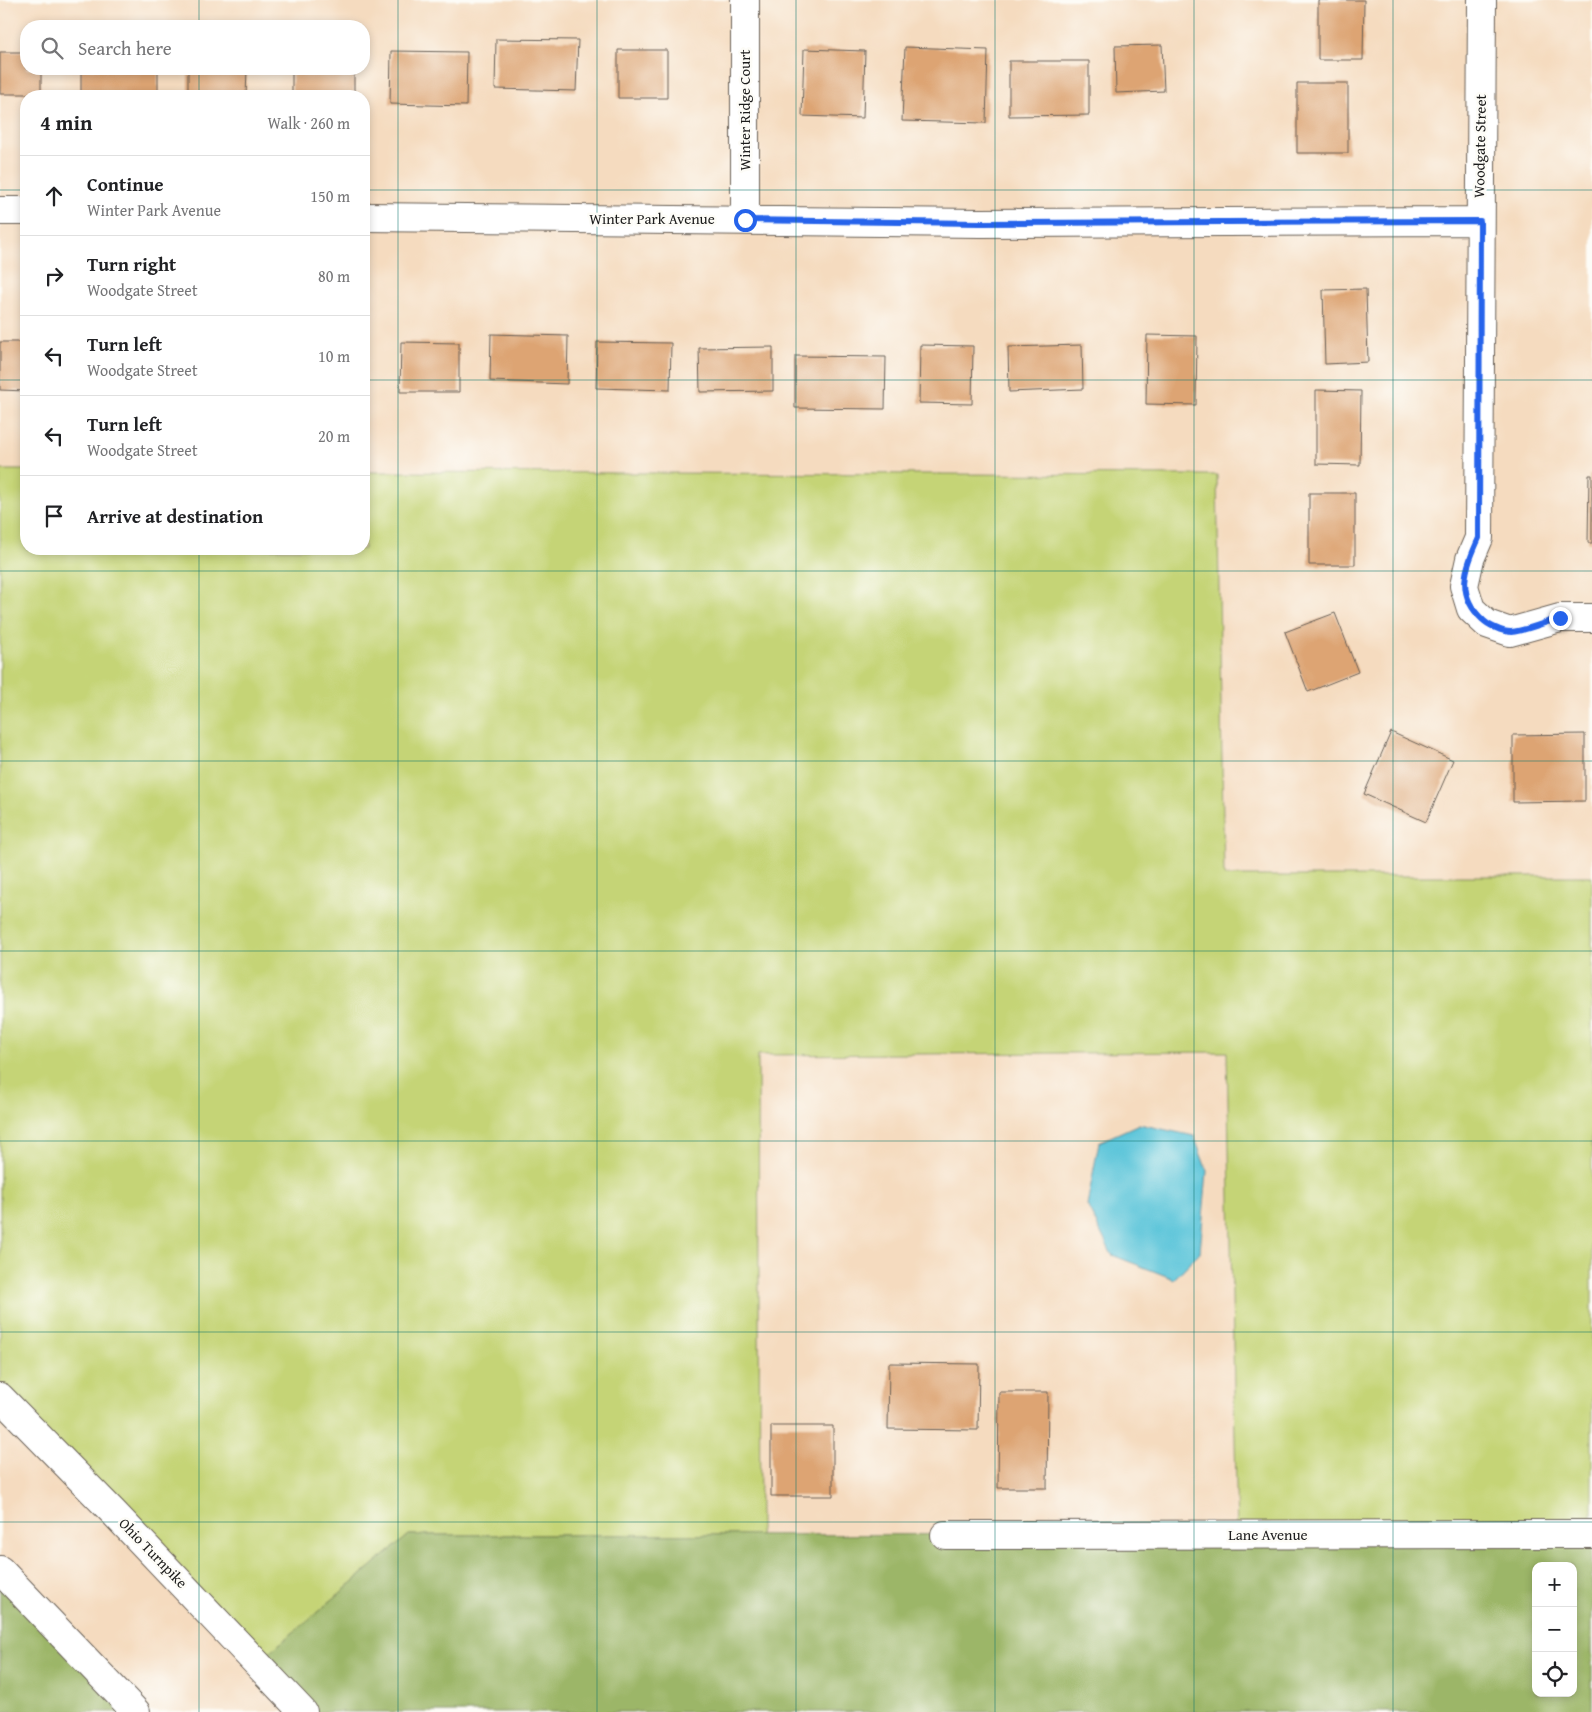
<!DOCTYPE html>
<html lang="en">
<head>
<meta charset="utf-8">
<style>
  :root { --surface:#fff; --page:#f2f2f2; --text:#202124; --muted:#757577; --line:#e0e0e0 }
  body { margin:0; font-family:"Gentium Book Plus",serif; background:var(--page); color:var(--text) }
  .controls { position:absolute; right:15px; bottom:15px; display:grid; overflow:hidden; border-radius:10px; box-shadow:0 2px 8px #0003 }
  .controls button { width:45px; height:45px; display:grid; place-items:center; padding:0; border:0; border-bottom:1px solid var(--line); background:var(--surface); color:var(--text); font:25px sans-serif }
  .stop { position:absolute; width:15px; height:15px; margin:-11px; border:4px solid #2563eb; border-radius:50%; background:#fff }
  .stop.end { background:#2563eb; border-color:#fff; box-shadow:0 1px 5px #0008 }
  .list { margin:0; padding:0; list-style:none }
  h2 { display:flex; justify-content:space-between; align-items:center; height:65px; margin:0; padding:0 20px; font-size:21px }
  h2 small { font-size:16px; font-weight:400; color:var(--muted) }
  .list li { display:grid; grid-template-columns:32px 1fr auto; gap:15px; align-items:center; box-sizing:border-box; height:80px; padding:0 20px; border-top:1px solid var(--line) }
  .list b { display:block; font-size:19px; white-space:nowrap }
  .list p { margin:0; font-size:16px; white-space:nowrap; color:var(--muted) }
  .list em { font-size:16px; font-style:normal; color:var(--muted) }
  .icon { flex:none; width:28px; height:28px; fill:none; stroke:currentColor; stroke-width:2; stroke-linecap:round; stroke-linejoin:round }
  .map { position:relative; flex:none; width:1592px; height:1712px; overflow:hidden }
  .search { position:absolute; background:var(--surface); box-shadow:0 2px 8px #0003; left:20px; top:20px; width:350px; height:55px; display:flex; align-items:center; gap:12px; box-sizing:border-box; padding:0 18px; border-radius:20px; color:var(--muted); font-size:19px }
  .panel { position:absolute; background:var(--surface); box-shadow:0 2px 8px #0003; left:20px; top:90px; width:350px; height:465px; border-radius:20px }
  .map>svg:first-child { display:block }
</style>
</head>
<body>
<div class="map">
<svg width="1592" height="1712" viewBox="0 0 1592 1712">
  <rect width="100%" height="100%" fill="#fdfcf7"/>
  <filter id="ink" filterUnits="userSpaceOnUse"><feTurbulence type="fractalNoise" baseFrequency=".02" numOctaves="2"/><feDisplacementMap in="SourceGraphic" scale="10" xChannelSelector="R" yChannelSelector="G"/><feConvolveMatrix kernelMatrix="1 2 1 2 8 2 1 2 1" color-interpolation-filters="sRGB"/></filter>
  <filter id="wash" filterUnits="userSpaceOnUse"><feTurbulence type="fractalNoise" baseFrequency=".0096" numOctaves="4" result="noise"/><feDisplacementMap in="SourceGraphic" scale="20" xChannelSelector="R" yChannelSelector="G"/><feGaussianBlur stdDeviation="1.12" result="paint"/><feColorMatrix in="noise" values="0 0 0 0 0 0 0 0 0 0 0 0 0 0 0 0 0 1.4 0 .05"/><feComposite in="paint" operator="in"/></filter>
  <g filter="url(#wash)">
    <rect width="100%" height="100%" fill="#f5dbbf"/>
    <path fill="#c5d476" stroke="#707849" d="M0,470H26V549H364V472L1217,475L1224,876H1592V1534L1237,1535L1227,1052L758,1055L760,1535H409L257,1663L0,1397Z"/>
    <path fill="#9cb667" stroke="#5c6942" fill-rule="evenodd" d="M1592,1534V1712H303L257,1663L409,1535ZM1536,1566H1573V1693H1536Z
      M0,1570L136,1712H0Z"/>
    <path fill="#5ec6da" stroke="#3d717b" d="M1139,1124L1194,1136L1207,1171L1200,1252L1174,1279L1112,1255L1087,1205L1099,1142Z"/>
    <g id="blocks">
      <path fill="#dda473" d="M1318,0H1364L1363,60H1318Z
        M496,39L578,40L576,91L495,89Z
        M1162,45L1164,91L1116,93L1115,46Z
        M905,47L988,50L986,123L902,121Z
        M804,49L865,51L863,118L802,116Z
        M618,50H667V98H618Z
        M391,51L467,52L466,106L390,104Z
        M0,52H26V69H41V94H0Z
        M1009,61H1089V115L1009,116Z
        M81,69H158V96H81Z
        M188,69H247L246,96H188Z
        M292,69H354V96H292Z
        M1297,83H1348V153H1297Z
        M1366,289L1368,362L1325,364L1323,290Z
        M491,334L568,336L567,384L490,381Z
        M1147,335L1197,336L1196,405L1146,404Z
        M0,342H26V391L0,390Z
        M401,342L459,343V392H400Z
        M597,342L671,343L670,390L596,388Z
        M920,345L973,346L972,404L919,403Z
        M1082,345L1083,389L1009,392L1008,347Z
        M773,347V391L700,392L699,348Z
        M795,356L886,357L885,409L795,408Z
        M1316,390L1361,391L1360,465L1316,464Z
        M1589,475H1592V543H1588Z
        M1309,493H1355V565H1309Z
        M1335,613L1358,672L1308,692L1285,632Z
        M1391,732L1453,760L1426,822L1364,794Z
        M1585,734V801L1513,802V735Z
        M889,1363L979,1364L978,1430L888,1429Z
        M999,1392H1048L1047,1488H998Z
        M771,1426H833V1496H771Z"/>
    </g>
  </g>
  <g filter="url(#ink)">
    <use href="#blocks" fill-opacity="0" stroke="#685f55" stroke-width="1"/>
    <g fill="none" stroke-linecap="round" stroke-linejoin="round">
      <g stroke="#685f55" stroke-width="30">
        <path id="minor" d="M1482,0L1479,538L1470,559L1464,586L1471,609L1487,624L1510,632L1560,618H1592
          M0,211H26
          M364,217L981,223L1480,221
          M745,220V0
          M945,1535L1592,1534"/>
      </g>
      <g stroke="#685f55" stroke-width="30">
        <path id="motorway" d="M0,1397L113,1512L303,1712
          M0,1570L136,1712"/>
      </g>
      <use href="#minor" stroke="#fff" stroke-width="28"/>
      <use href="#motorway" stroke="#fff" stroke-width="28"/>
    </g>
  </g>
  <g fill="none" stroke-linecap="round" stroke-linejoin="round" filter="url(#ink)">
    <path stroke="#2563eb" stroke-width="6" d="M745,220L981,223L1480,221L1479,538C1465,569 1455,594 1483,620C1488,625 1502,632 1511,632C1526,631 1545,622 1560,618"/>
  </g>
  <path fill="none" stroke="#0f766e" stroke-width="1" stroke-opacity="0.55" d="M199,0V26M398,0V1712M597,0V1712M796,0V1712M995,0V1712M1194,0V1712M1393,0V1712M199,69V96M0,190H26M364,190H1592M0,380H26M364,380H1592M199,549V1712M0,571H1592M0,761H1592M0,951H1592M0,1141H1592M0,1332H1592M0,1522H1592"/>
  <g text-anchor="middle" stroke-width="5" stroke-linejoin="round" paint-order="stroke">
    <g font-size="15" fill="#1c1c1c" stroke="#fdfcf7">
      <text transform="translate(745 110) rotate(-90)" y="5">Winter Ridge Court</text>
      <text transform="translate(1480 146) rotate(-89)" y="5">Woodgate Street</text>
      <text x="652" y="224">Winter Park Avenue</text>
      <text x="1268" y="1540">Lane Avenue</text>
      <text transform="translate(153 1553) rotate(46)" y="5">Ohio Turnpike</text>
    </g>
  </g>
</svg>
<div class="controls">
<button>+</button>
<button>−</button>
<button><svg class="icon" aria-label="locate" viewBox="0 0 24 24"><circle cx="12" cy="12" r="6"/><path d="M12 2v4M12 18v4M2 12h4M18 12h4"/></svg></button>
</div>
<div class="stop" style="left:745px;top:220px"></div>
<div class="stop end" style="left:1560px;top:618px"></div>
<div class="search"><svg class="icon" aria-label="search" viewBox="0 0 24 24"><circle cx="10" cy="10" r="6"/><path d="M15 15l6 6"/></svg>Search here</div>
<section class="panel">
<h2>4 min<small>Walk · 260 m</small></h2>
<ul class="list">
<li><svg class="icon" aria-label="ahead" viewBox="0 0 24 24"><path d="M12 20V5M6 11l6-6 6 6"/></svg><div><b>Continue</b><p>Winter Park Avenue</p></div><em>150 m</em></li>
<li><svg class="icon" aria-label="right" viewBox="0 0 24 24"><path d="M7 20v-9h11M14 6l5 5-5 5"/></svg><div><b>Turn right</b><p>Woodgate Street</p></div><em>80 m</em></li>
<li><svg class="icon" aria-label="left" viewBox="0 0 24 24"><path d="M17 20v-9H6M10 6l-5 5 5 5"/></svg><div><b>Turn left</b><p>Woodgate Street</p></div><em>10 m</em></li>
<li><svg class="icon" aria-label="left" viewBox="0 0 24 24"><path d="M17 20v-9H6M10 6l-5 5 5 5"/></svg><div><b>Turn left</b><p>Woodgate Street</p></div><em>20 m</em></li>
<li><svg class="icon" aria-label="arrive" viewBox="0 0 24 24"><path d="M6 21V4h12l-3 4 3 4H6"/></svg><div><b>Arrive at destination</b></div></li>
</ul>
</section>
</div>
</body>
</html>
